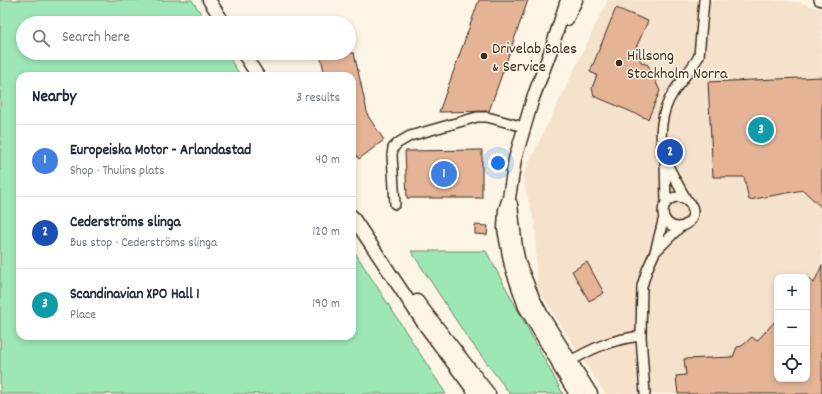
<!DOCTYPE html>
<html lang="en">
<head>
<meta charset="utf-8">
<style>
  :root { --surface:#fff; --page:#f6f6f7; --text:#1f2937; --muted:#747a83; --line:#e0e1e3; --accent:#db2777 }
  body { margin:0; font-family:Dekko,sans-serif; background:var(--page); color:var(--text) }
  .controls { position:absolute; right:12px; bottom:12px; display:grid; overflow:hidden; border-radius:8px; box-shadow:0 2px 6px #0003 }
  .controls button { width:36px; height:36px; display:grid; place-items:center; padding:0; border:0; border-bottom:1px solid var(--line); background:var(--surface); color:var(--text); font:20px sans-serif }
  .you { position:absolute; left:498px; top:163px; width:14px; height:14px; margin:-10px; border:3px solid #fff; border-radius:50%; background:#1a73e8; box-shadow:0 0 0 6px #1a73e833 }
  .badge { display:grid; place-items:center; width:26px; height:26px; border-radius:50%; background:var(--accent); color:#fff; font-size:13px; font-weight:700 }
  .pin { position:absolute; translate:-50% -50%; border:2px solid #fff; box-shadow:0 1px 4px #0006 }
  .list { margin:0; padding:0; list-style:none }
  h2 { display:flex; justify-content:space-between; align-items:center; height:52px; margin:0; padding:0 16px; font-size:17px }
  h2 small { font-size:13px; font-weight:400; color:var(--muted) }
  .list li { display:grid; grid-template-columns:26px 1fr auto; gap:12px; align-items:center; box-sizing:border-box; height:72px; padding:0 16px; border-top:1px solid var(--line) }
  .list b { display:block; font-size:15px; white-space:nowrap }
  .list p { margin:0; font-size:13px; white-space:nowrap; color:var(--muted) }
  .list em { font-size:13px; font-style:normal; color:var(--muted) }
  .icon { flex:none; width:22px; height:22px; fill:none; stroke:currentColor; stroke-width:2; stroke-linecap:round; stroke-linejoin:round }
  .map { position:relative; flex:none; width:822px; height:394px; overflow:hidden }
  .search { position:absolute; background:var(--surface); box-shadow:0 2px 6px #0003; left:16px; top:16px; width:340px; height:44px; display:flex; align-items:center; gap:10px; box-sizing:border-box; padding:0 14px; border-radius:22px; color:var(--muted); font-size:15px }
  .panel { position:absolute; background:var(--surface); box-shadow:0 2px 6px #0003; left:16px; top:72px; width:340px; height:268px; border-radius:12px }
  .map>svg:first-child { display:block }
</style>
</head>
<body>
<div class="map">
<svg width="822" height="394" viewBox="0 0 822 394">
  <rect width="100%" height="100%" fill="#fcf5e5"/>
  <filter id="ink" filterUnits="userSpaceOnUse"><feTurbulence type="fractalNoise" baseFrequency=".025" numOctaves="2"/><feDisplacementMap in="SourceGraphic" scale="8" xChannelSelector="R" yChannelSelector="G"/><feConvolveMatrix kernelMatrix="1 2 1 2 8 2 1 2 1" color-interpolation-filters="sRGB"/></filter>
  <g filter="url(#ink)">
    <path fill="#f5e2cd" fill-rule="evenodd" d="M608,0H772L799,2L822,9V394H605L537,288L535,224L522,177ZM777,277H807V379H777Z"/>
    <path fill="#9de7b6" stroke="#6c886a" d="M0,0H192L207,23H23V53H226L241,76H20V336H352V248L446,394H0Z
      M411,251H486L563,394H510L465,334Z"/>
    <path fill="#e5b496" stroke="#3b2a1e" d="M479,0H528L489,111L439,112Z
      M616,8L648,21L634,52L638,55L641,62L648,65L660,91L648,119L594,96L592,88L597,75L590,72Z
      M320,53H354L368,116L384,140L359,159L352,149V76H325Z
      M822,77V208L803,190L749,200L744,177H713L708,82Z
      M482,150V198H407L405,151Z
      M475,225L488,226L487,235L475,234Z
      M587,262L604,293L589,301L572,271Z
      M822,265V394H678L676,376L686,375L684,359L733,357L737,347L742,346L752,337L757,341L777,319V379H807V277L814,283Z"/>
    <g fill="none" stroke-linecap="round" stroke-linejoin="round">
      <g stroke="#3b2a1e" stroke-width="12">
        <path id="minor" d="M819,0L822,1
          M665,162L666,203
          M663 212a15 15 0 1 1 30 0a15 15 0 1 1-30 0Z
          M686,199C679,186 670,172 665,158C658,138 661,111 673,93C681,80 692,69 699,56L704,0
          M395,204L392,155L393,148L398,143L410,136L477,117H487L524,127
          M656,251L680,227
          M565,364C593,348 609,340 641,336
          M645,394L641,336L642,286L647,270L655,252L664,217"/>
      </g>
      <g stroke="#3b2a1e" stroke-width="15">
        <path id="major" d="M209,0L224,23
          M567,19L576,0
          M243,53L258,76
          M511,204L516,248L519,263L533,298L543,317L591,394
          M352,216L426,327L476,394
          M417,301L489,394
          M560,366L525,307L511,266L504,229L505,210L509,198L515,159L533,98L551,50L567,0"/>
      </g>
      <g stroke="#3b2a1e" stroke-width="17">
        <path id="highway" d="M560,366L577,394"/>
      </g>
      <use href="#minor" stroke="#fcf5e5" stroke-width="9"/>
      <use href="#major" stroke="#fcf5e5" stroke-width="12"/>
      <use href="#highway" stroke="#fcf5e5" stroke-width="14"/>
    </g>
  </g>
  <g fill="#3b2a1e" stroke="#fcf5e5" stroke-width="1.5">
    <circle cx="484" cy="56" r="4"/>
    <circle cx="619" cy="63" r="4"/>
  </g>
  <g text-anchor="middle" stroke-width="3" stroke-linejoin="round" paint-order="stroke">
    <g font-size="16" fill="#3b2a1e" stroke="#fcf5e5" text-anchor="start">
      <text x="492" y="53">Drivelab Sales<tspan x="492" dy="18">&amp; Service</tspan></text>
      <text x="627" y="60">Hillsong<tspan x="627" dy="18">Stockholm Norra</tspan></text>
    </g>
  </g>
</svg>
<div class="controls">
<button>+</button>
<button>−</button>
<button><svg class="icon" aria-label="locate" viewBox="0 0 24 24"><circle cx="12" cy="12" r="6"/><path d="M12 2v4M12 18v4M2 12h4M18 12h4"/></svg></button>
</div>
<div class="you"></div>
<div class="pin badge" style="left:444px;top:174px;background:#3f7fe0">1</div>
<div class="pin badge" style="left:670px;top:152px;background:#1a4fb4">2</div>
<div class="pin badge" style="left:761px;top:130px;background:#0f9aa8">3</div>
<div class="search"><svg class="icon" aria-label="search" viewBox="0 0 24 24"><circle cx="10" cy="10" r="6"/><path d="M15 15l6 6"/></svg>Search here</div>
<section class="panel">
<h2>Nearby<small>3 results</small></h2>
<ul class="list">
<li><span class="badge" style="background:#3f7fe0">1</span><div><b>Europeiska Motor - Arlandastad</b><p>Shop · Thulins plats</p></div><em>40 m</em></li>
<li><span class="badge" style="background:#1a4fb4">2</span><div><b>Cederströms slinga</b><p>Bus stop · Cederströms slinga</p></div><em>120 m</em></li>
<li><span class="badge" style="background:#0f9aa8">3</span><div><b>Scandinavian XPO Hall 1</b><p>Place</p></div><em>190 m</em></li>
</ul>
</section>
</div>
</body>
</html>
